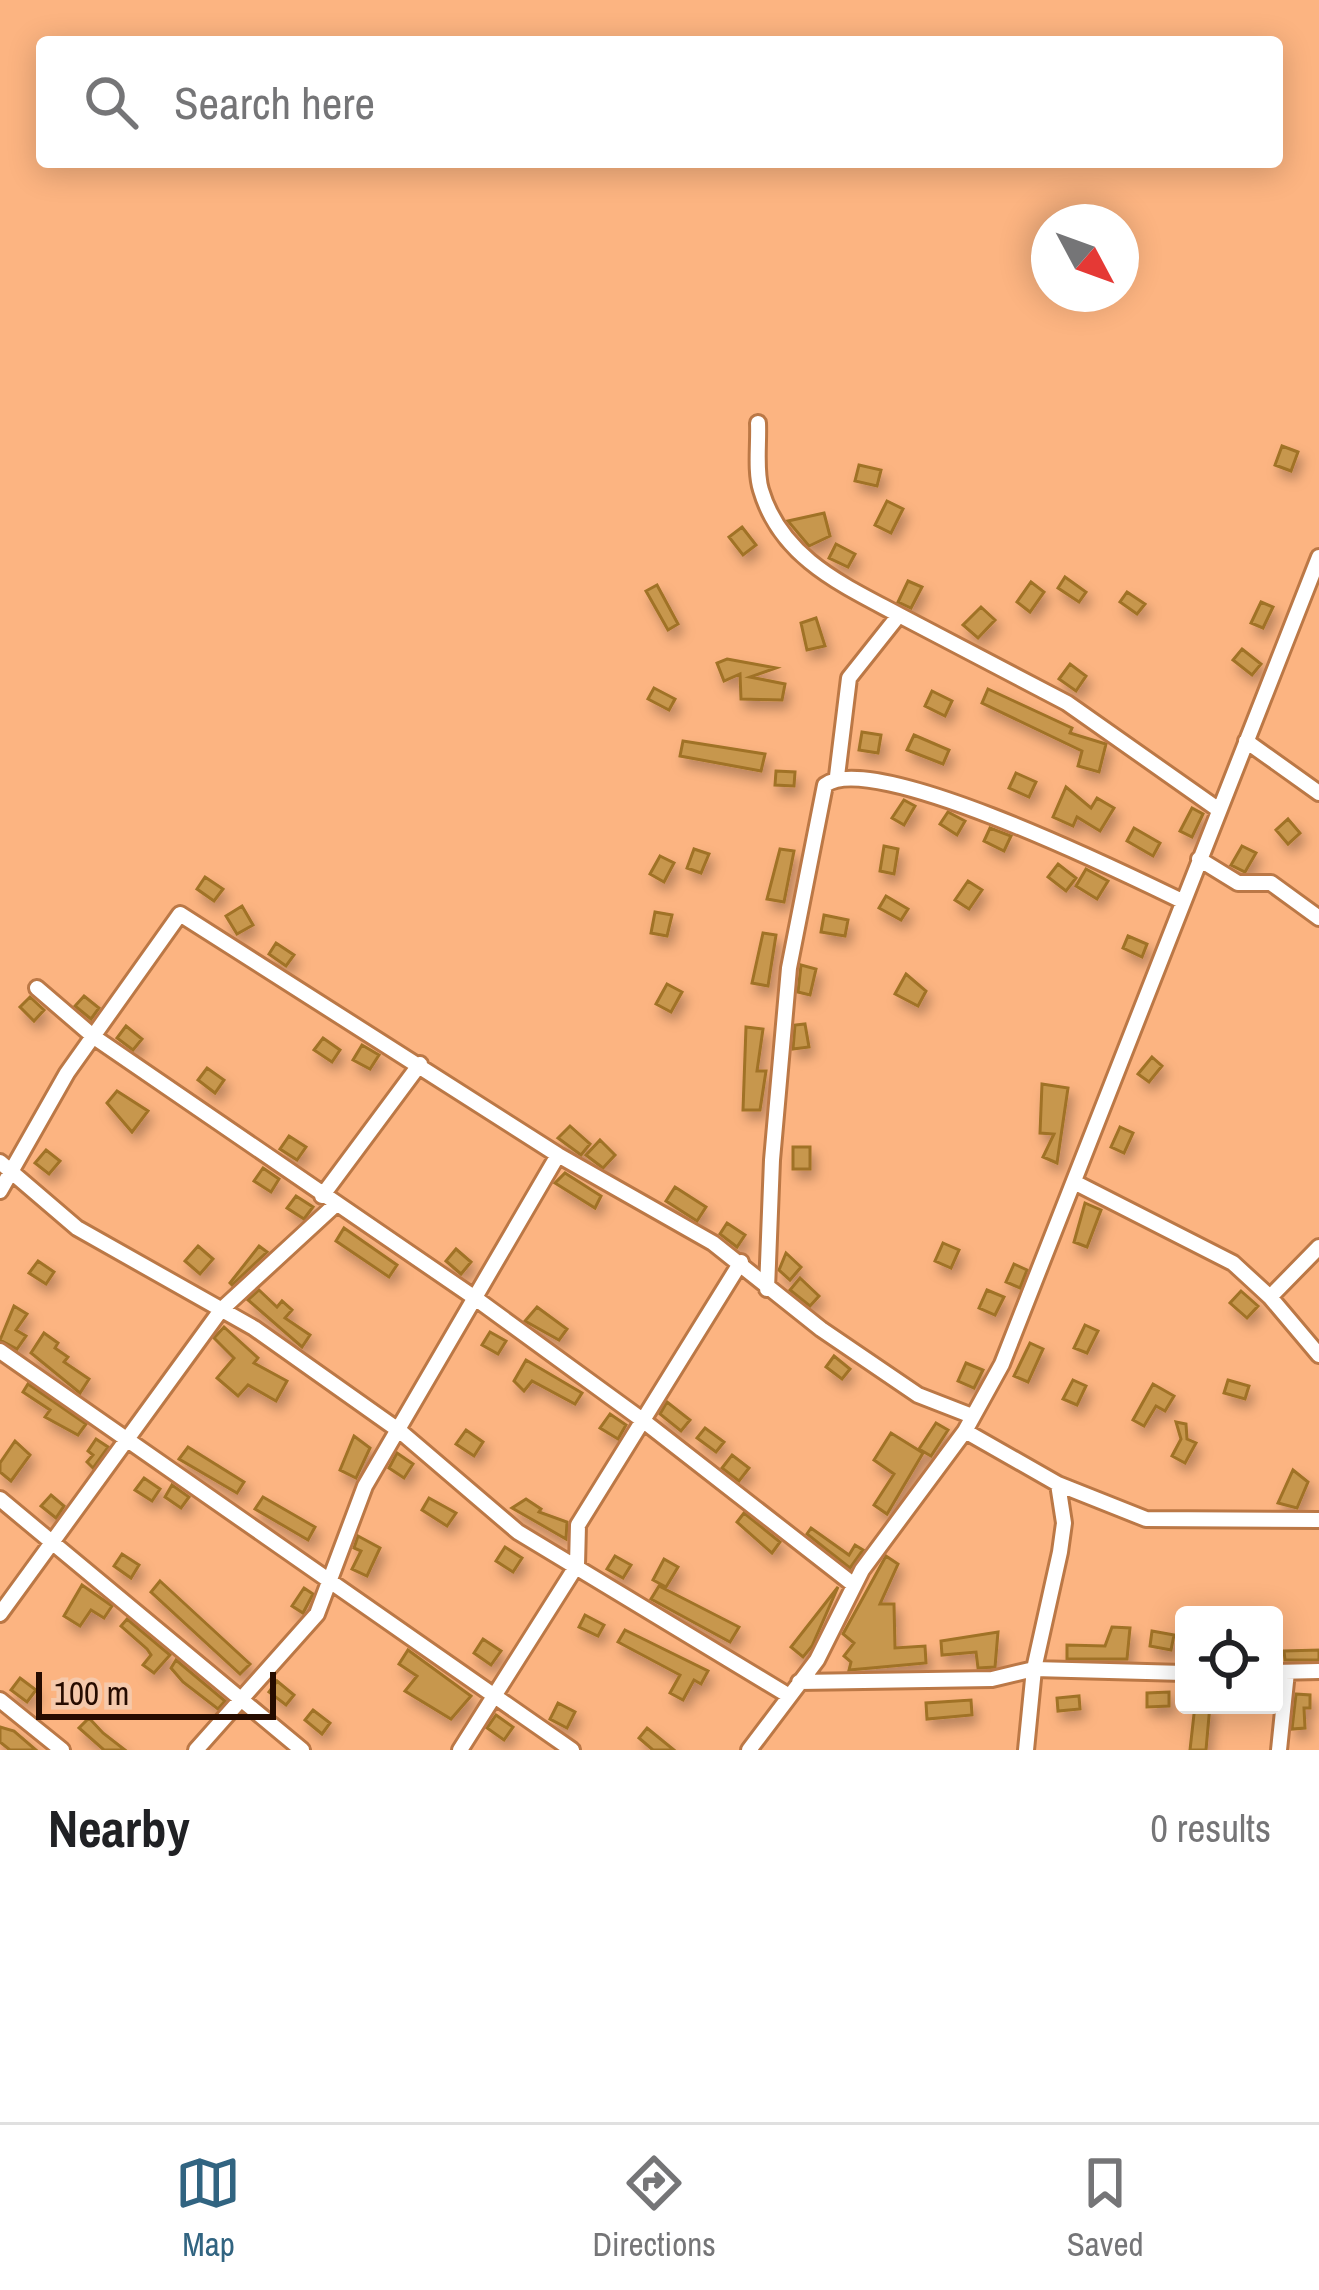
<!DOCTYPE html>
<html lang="en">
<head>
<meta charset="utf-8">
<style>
  :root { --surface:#fff; --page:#f2f2f2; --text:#202124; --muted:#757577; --line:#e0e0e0; --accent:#316481 }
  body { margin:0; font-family:"Archivo Narrow",sans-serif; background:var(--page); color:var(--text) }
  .controls { position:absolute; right:36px; bottom:36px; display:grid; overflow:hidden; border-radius:12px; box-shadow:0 6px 30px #0003 }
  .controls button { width:108px; height:108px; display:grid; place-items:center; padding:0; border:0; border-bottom:3px solid var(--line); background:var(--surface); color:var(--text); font:60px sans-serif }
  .compass { position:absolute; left:1031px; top:204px; width:108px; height:108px; border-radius:50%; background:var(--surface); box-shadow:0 6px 30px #0003; rotate:131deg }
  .scale { position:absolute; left:36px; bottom:30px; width:240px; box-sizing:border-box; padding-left:12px; border:6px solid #260c00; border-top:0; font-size:33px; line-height:42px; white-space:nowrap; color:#260c00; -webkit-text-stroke:9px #f5c9ab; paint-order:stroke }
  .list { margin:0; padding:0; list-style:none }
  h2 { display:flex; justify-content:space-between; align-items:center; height:156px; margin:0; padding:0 48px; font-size:51px }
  h2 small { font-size:39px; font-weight:400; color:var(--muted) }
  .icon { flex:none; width:66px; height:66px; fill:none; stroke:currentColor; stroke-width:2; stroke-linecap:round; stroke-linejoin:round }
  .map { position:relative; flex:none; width:1319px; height:1750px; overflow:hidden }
  .search { position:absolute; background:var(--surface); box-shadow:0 6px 30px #0003; left:36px; right:36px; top:36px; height:132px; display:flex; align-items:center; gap:30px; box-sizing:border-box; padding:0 42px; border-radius:12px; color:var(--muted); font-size:45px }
  .sheet { height:372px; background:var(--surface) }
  nav { display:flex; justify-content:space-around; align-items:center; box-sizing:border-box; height:168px; border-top:3px solid var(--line); background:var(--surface); font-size:33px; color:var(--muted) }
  nav a { display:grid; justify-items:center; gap:6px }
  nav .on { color:var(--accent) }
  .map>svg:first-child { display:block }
</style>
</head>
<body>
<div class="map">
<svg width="1319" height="1750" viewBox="0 0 1319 1750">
  <defs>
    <filter id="shadow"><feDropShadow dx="4.5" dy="8" stdDeviation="6" flood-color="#0004"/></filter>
  </defs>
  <rect width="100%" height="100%" fill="#fcb481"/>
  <path fill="#c7974e" stroke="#a07226" stroke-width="3" filter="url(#shadow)" d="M1282,446L1298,452L1291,471L1275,465Z
    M859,465L881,470L877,486L855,481Z
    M887,501L903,509L891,533L875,525Z
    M824,513L830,536L809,546L788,521Z
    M742,527L756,545L743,555L729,537Z
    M836,544L855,554L848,567L829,558Z
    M1065,577L1086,592L1079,602L1058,588Z
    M908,581L922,587L911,608L898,602Z
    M1031,582L1044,592L1030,612L1017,602Z
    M657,585L678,624L668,630L646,591Z
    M1127,592L1145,604L1137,614L1120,602Z
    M1261,602L1273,607L1263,628L1251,623Z
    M981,607L995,620L978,638L963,625Z
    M816,618L825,646L807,650L801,623Z
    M1242,649L1261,664L1252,675L1233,660Z
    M727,659L776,668L750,677L785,684L782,700L741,699L740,674L724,681L717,663Z
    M1070,664L1086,676L1076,691L1059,679Z
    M654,688L675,699L669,710L648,699Z
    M988,689L1072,728L1070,733L1106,744L1099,772L1078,766L1082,751L982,703Z
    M932,691L952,701L945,716L925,706Z
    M862,732L881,735L878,753L859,750Z
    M914,735L949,750L943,764L907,750Z
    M683,741L765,754L761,771L680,756Z
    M776,771L795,772L794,786L775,785Z
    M1016,773L1036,782L1029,797L1009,788Z
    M1066,787L1091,808L1097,798L1114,808L1100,831L1077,817L1073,826L1053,817Z
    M904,800L915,806L904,825L892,818Z
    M1192,808L1203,814L1192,837L1180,831Z
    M948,812L965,821L957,835L940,824Z
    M1288,819L1300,833L1288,844L1276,830Z
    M990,828L1011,836L1004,851L984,841Z
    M1134,828L1160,843L1153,856L1127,841Z
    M884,846L898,849L894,874L880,871Z
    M1242,846L1256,853L1245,872L1231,865Z
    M694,849L709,854L701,873L687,868Z
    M780,849L794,851L784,902L767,899Z
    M660,856L674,863L664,882L650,874Z
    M1058,864L1076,878L1066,891L1048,877Z
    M1086,869L1108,881L1097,899L1076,886Z
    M205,877L223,889L214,901L197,889Z
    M968,881L982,890L969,909L955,900Z
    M886,896L908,909L901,920L879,908Z
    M242,906L253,925L237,934L226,916Z
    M655,912L672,915L667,936L651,933Z
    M824,915L848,920L845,936L821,932Z
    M763,933L776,935L768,986L752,983Z
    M1128,936L1147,944L1142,957L1123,948Z
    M276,943L294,955L286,966L269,954Z
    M801,965L816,969L810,995L798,992Z
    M906,974L926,991L918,1006L895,994Z
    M667,984L682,992L671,1012L656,1004Z
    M84,996L99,1008L91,1019L75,1006Z
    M30,997L44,1010L34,1021L20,1007Z
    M805,1024L809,1047L793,1049L795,1025Z
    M126,1026L142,1039L133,1050L117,1038Z
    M746,1027L763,1029L757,1071H766L760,1110H743Z
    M323,1038L340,1050L332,1062L314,1050Z
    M362,1045L379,1055L370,1069L353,1060Z
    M1152,1057L1162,1066L1149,1082L1138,1074Z
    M207,1068L224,1080L215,1093L198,1080Z
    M1042,1084L1068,1088L1057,1163L1043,1157L1054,1134L1040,1133Z
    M117,1091L148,1111L132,1132L107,1103Z
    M570,1126L590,1144L581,1155L558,1138Z
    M1120,1127L1133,1133L1124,1153L1111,1147Z
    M289,1136L306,1147L297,1160L280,1149Z
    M600,1140L615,1155L603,1168L586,1155Z
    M793,1147H810V1169H793Z
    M46,1150L60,1161L49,1174L35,1163Z
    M263,1168L279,1179L271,1192L254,1181Z
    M565,1173L601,1196L595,1208L555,1183Z
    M675,1187L706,1207L697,1221L666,1201Z
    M296,1196L313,1207L304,1219L287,1208Z
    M1085,1203L1101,1210L1087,1247L1074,1242Z
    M727,1223L745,1235L737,1247L720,1234Z
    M344,1228L397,1265L389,1277L336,1241Z
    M943,1243L959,1250L951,1268L935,1261Z
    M198,1246L213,1259L200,1274L185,1261Z
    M259,1246L267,1252L232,1285L230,1283Z
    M456,1249L471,1262L461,1274L446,1261Z
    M786,1253L801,1267L790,1280L779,1270Z
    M38,1261L54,1272L46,1284L29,1273Z
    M1014,1264L1027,1270L1020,1288L1006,1282Z
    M800,1278L819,1296L810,1306L790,1290Z
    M259,1290L277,1307L282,1301L292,1310L285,1318L310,1335L302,1347L248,1300Z
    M987,1290L1004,1297L995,1315L979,1308Z
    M1241,1291L1258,1306L1247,1318L1230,1303Z
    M14,1306L27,1314L16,1330L26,1336L17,1349L0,1340Z
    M537,1307L567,1329L559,1340L525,1321Z
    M1085,1325L1098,1331L1087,1353L1074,1348Z
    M224,1327L258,1358L254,1363L287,1381L276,1401L248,1385L238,1396L217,1378L234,1358L214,1338Z
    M490,1332L506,1341L498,1354L482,1345Z
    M44,1333L58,1343L55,1348L68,1357L64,1362L89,1379L80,1393L31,1353Z
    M1030,1343L1043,1349L1028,1382L1014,1376Z
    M834,1356L850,1369L842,1379L826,1367Z
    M526,1360L582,1393L575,1404L532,1381L524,1391L514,1381Z
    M966,1363L983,1370L974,1388L958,1381Z
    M1073,1380L1086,1386L1077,1405L1063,1399Z
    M1228,1380L1249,1386L1245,1399L1224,1393Z
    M28,1384L86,1424L78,1435L45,1417L50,1410L23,1392Z
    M1153,1384L1174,1396L1165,1411L1156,1406L1144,1426L1133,1420Z
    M667,1402L690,1420L681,1431L660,1414Z
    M610,1414L626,1425L618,1439L600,1428Z
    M1176,1422L1186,1424L1187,1439L1196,1443L1185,1463L1172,1456L1181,1439Z
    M936,1423L948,1430L931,1456L919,1449Z
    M705,1428L724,1442L716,1452L697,1438Z
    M466,1430L483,1442L474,1456L456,1444Z
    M891,1433L923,1453L887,1514L874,1505L894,1474L874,1460Z
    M354,1436L370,1448L356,1478L340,1470Z
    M96,1439L108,1447L93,1468L87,1462L93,1455L88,1451Z
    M15,1441L30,1455L11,1481L0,1472V1463Z
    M188,1447L244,1482L237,1493L179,1459Z
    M397,1453L413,1464L404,1478L389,1468Z
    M732,1455L749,1468L739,1481L722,1468Z
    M1293,1470L1308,1482L1297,1508L1278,1503Z
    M144,1478L160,1489L152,1501L135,1490Z
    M172,1485L189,1497L181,1508L165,1497Z
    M51,1495L64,1506L56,1518L41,1506Z
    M263,1497L315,1527L308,1540L255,1509Z
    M429,1498L456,1513L447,1526L422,1510Z
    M526,1499L541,1509L539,1512L567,1522L566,1539L512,1508Z
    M744,1513L780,1542L772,1553L737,1522Z
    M811,1528L849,1555L855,1545L863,1550L850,1568L807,1534Z
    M358,1536L380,1548L367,1576L352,1569L361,1551L354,1548Z
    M505,1547L522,1558L513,1572L496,1561Z
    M122,1554L139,1565L131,1578L114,1566Z
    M615,1556L631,1565L623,1578L607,1569Z
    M886,1556L898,1564L880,1604H894L895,1648L925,1646L926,1663L849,1670L851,1662L844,1656L854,1643L843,1634Z
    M664,1559L678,1567L666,1587L653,1580Z
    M160,1581L250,1664L240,1674L151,1592Z
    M82,1585L112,1606L104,1618L91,1610L80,1626L64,1616Z
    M659,1586L739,1627L730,1642L651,1599Z
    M838,1587L812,1646L803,1657L791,1647Z
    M304,1588L313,1594L303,1613L292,1606Z
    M585,1615L604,1625L598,1636L579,1627Z
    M127,1619L170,1655L154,1673L143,1665L151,1655L147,1649L121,1626Z
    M1112,1627L1130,1628L1127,1659H1067V1645L1105,1646Z
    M625,1630L708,1671L701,1684L694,1680L683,1700L670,1693L680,1675L618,1642Z
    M1152,1631L1174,1635L1171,1650L1150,1646Z
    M998,1632L995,1667L978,1668L976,1652L942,1655L941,1641Z
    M483,1639L501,1651L491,1665L474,1653Z
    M408,1650L471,1696L451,1719L405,1691L417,1676L399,1664Z
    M1319,1650V1660H1285L1284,1651Z
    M176,1660L225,1701L218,1709L183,1682L171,1668Z
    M20,1678L36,1690L27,1702L11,1690Z
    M277,1681L294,1695L286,1705L269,1692Z
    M1169,1692V1706L1147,1707V1693Z
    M1296,1694L1310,1695V1708H1304L1305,1728L1292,1729Z
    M1079,1696L1080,1709L1058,1711L1057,1698Z
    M971,1700L972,1715L927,1719L926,1703Z
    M558,1703L575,1712L567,1728L550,1719Z
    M1195,1705H1210L1206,1750H1190Z
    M313,1710L330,1723L322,1734L305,1720Z
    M496,1715L513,1727L504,1740L487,1728Z
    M89,1718L103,1733L125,1750H104L79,1728Z
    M0,1727L14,1731L36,1750H10L0,1742Z
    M647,1728L674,1750H653L639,1738Z"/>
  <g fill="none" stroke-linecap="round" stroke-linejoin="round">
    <g stroke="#bb7846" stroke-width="20">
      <path id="minor" d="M758,423C759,444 755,471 761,490C781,558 843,585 899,615
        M1246,741L1319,793
        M837,776L849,678L899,615L1067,703L1219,810
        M1199,859L1238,883H1271L1319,918
        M37,988L94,1037L475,1298L641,1419L854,1585
        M0,1162L77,1228L254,1328L401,1432L518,1532L786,1694
        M1074,1182L1233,1263L1270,1297
        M0,1191L67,1073L180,914L558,1155L713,1243L821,1329L918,1395L972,1416
        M322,1196L420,1064
        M1319,1247L1270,1297L1319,1355
        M767,1289L772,1160L789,968L825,785C872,749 1126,874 1182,901
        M0,1351L572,1750
        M1058,1484L1146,1519L1319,1520
        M0,1499L302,1750
        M0,1614L221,1310L335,1205
        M1274,1672L1319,1671
        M799,1682L992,1679L1034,1669L1060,1552L1064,1523L1058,1484L965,1431
        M0,1700L62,1750
        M196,1750L317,1614L365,1486L558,1155
        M460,1750L577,1565L578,1525L741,1262
        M749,1750L817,1660L862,1570L965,1431L1002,1364L1319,557
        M1026,1750L1034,1669L1184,1673
        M1279,1750L1287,1672"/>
    </g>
    <use href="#minor" stroke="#fff" stroke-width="14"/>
  </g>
</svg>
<div class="controls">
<button><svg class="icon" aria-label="locate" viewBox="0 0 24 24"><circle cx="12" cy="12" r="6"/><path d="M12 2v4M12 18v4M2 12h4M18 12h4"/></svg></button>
</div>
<svg class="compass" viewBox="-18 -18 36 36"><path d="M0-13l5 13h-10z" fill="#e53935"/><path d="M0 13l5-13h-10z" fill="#757577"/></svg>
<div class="scale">100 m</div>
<div class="search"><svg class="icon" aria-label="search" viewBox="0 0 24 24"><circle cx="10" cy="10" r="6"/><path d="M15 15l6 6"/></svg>Search here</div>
</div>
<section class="sheet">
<h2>Nearby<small>0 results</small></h2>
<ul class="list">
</ul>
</section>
<nav>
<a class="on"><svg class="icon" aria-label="map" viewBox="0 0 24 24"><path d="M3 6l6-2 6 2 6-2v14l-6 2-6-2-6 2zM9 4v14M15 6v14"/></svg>Map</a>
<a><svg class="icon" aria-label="directions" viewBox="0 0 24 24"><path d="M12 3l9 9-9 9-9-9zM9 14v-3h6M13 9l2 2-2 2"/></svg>Directions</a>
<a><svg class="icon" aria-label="saved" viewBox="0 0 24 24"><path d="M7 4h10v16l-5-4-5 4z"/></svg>Saved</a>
</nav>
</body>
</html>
